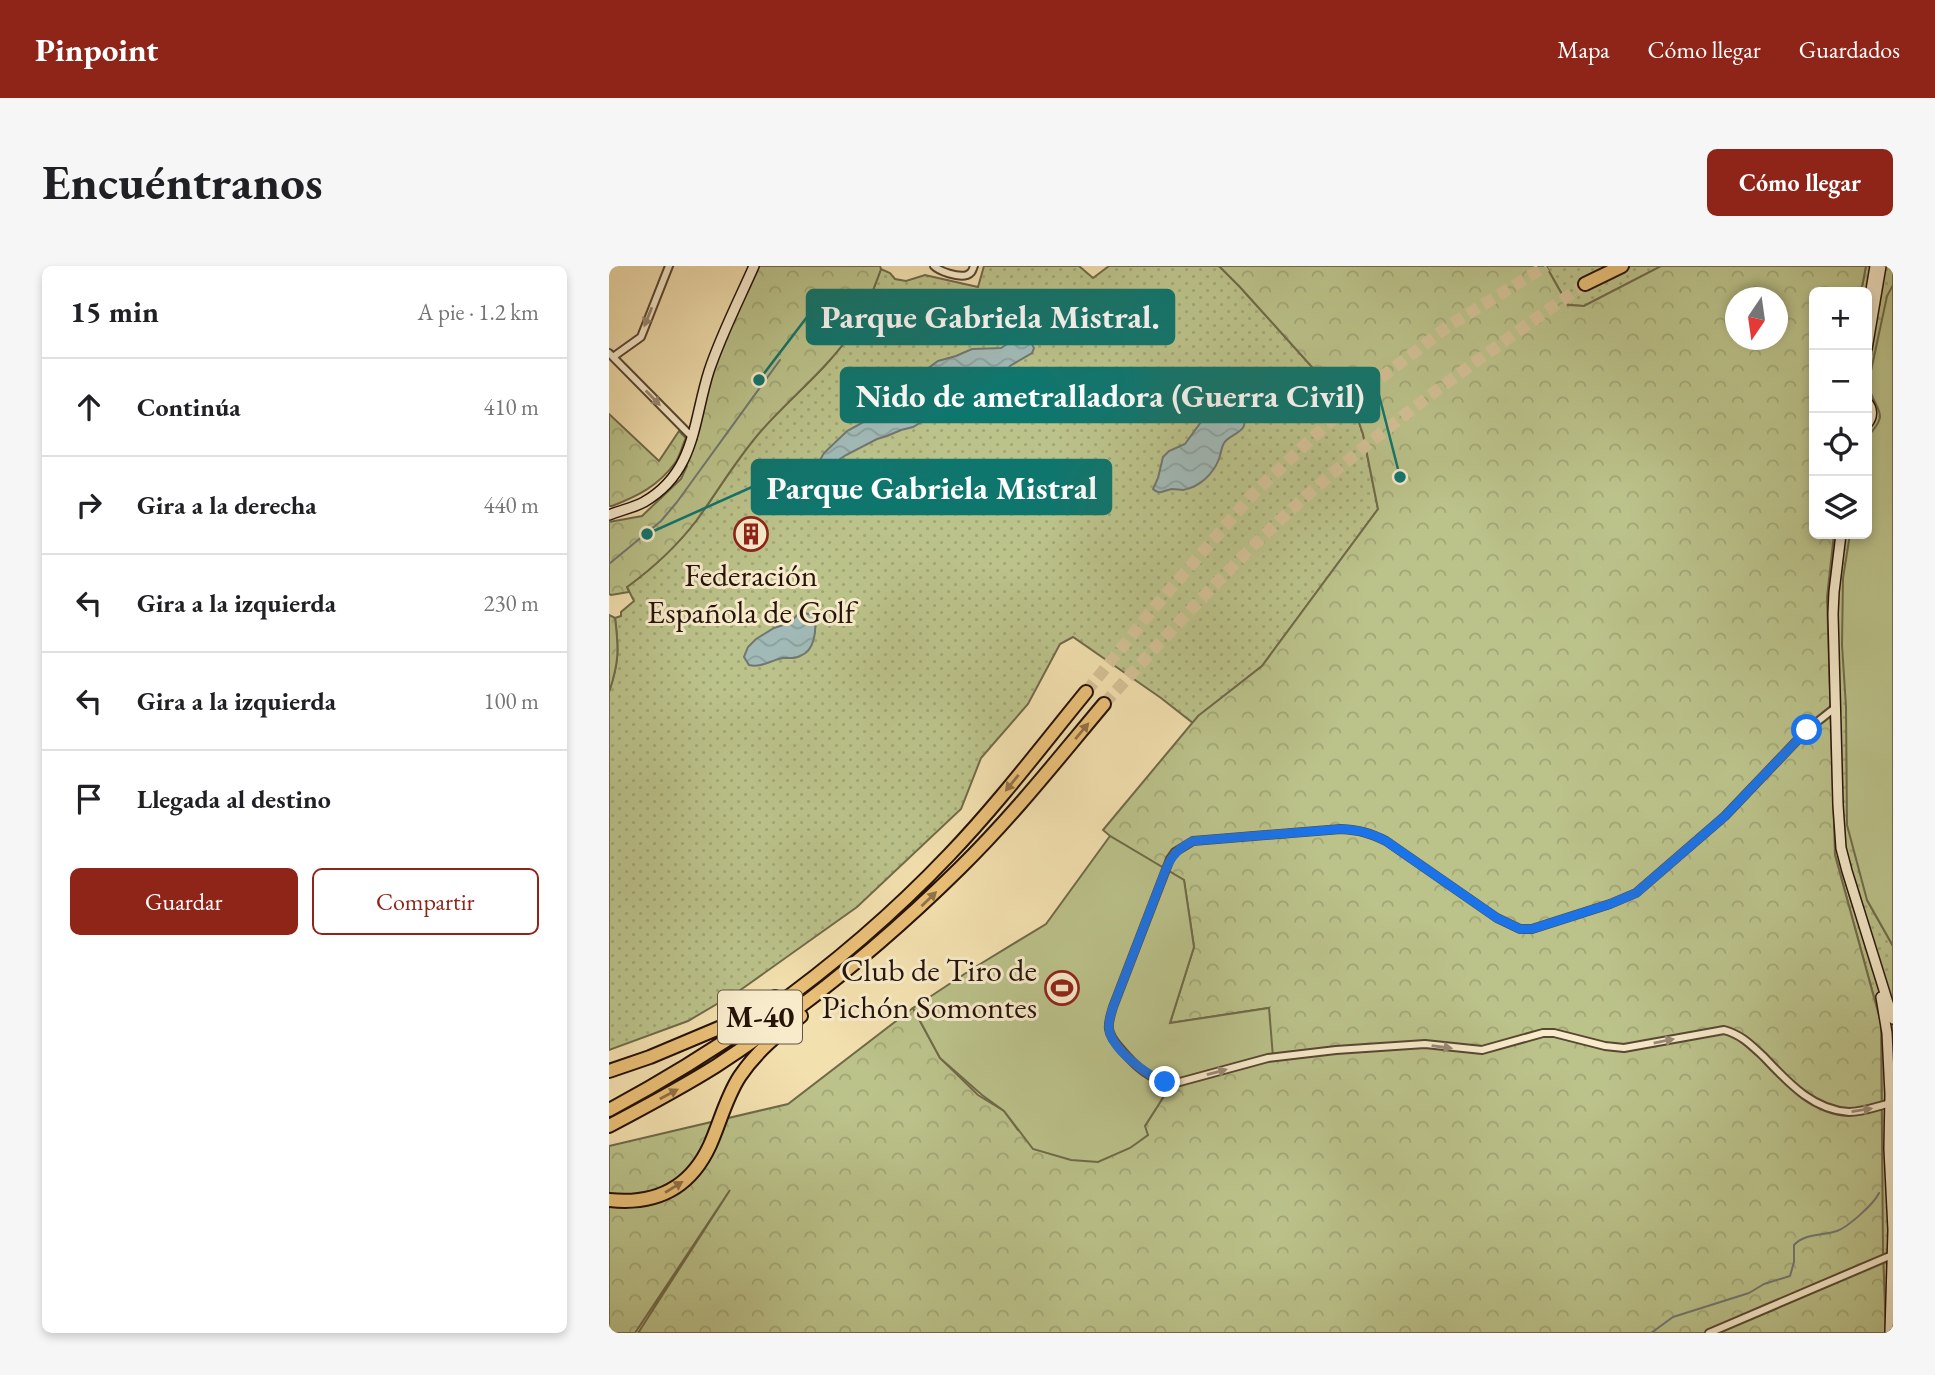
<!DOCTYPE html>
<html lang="es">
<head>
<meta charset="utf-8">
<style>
  :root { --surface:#fff; --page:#f6f6f6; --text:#202124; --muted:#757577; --line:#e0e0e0; --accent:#8f2418 }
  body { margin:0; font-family:"EB Garamond",serif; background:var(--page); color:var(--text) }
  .controls { position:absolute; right:21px; top:21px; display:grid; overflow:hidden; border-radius:10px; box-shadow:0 4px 10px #0003 }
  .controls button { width:63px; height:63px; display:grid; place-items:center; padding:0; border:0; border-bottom:2px solid var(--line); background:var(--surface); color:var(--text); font:35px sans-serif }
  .compass { position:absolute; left:1116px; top:21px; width:63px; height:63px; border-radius:50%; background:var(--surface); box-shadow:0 4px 10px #0003; rotate:193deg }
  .stop { position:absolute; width:21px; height:21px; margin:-16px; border:5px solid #1a73e8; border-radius:50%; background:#fff }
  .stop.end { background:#1a73e8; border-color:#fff; box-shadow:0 2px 7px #0008 }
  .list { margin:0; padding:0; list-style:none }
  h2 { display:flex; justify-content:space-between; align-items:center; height:91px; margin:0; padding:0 28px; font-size:30px }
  h2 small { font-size:23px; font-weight:400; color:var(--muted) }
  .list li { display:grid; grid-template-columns:46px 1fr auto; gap:21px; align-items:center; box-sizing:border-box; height:98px; padding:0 28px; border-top:2px solid var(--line) }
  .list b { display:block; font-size:26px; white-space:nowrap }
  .list em { font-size:23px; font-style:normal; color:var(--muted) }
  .actions { display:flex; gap:14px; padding:21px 28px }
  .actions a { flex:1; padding:16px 0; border:2px solid var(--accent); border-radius:10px; text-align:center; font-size:24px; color:var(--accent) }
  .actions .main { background:var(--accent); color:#fff }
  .icon { flex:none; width:38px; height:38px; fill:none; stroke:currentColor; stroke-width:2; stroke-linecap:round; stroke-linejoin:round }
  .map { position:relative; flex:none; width:1284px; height:1067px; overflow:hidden; border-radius:10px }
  header { display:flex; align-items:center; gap:42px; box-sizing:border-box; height:98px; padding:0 35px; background:var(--accent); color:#fff }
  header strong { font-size:33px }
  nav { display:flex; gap:38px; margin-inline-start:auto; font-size:24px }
  .intro { display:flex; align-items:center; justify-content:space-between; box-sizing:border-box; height:168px; padding:0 42px }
  h1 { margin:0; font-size:49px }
  .button { padding:18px 32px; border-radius:10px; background:var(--accent); color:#fff; font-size:24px; font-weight:700 }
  main { display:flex; gap:42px; padding:0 42px }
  aside { flex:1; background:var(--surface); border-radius:10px; box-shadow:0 4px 10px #0003 }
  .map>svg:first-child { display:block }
</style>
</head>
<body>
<header>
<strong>Pinpoint</strong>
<nav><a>Mapa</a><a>Cómo llegar</a><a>Guardados</a></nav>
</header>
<div class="intro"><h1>Encuéntranos</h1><a class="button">Cómo llegar</a></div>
<main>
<aside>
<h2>15 min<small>A pie · 1.2 km</small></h2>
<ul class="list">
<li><svg class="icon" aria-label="ahead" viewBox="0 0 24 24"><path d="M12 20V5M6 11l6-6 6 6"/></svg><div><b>Continúa</b></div><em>410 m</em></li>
<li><svg class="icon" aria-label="right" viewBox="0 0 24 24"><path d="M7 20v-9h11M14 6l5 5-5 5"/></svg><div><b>Gira a la derecha</b></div><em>440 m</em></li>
<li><svg class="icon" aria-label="left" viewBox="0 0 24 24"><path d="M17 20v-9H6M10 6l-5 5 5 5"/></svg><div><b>Gira a la izquierda</b></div><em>230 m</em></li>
<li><svg class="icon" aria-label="left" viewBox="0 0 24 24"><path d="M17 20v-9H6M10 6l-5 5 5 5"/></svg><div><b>Gira a la izquierda</b></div><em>100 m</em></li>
<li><svg class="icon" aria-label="arrive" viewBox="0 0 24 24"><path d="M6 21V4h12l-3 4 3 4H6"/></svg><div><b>Llegada al destino</b></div></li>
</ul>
<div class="actions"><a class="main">Guardar</a><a>Compartir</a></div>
</aside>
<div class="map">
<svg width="1284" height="1067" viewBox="0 0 1284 1067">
  <defs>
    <pattern id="grass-dots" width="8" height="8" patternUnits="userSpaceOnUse" patternTransform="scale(1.75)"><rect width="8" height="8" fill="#bbc28a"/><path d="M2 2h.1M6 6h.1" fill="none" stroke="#a1a676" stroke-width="1.8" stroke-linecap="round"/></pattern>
    <pattern id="forest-crowns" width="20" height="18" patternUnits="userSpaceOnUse" patternTransform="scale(1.75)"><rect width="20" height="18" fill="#bbc28a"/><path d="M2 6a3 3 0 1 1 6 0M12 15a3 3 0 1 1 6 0" fill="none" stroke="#a1a676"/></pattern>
    <pattern id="water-waves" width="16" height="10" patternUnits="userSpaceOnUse" patternTransform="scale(1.75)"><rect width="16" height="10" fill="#a1bab7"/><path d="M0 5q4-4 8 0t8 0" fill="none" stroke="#8a9f9c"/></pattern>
  </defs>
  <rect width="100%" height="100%" fill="#f3e0af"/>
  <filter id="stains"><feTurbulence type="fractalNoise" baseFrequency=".00286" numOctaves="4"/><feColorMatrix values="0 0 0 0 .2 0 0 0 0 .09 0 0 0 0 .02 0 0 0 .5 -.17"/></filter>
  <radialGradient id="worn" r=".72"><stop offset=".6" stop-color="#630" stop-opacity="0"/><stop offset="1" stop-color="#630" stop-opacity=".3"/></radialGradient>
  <path fill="url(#grass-dots)" stroke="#706a4a" stroke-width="2" d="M375,0H470L484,12L500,0H610L631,21L748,151L754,168L769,243L653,400L590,450L584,457L552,432L464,371L451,378L419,438L372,492L352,543L248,641L130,725L79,755L0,784V426C10,396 10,383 6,352L12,350V346L25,335L18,321C44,302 67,281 87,255C109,225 128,192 152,164C182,131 218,103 243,66C256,47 264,25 272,3L281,7L286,13L297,15L316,9L369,21Z
    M937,0H1053L975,40L959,39Z
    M1257,0H1283L1284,2V397L1258,634L1284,680V1067H1277L1268,971L1273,934L1272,757L1226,589L1218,331L1225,268H1258V26H1252Z"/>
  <path fill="url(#forest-crowns)" stroke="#706a4a" stroke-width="2" fill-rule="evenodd" d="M146,0H271L272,3C264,25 256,46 243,66C218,103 182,131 153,164C128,192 109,225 87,255C67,281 44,302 18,321L20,326L2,329L0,328V256L33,250L72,213L78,200L73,195L96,117Z
    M610,0H937L959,39L975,40L1052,0H1257L1252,26H1205V268H1225L1218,331L1226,589L1272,757L1274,985L1277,1067H29L121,924L26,1067H0V880L179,838L304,742L331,792L369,829L395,845L409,864L536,860L555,830L567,817L659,742L561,757L585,681L575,614L501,570L494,564L589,450L653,400L769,243L754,168L748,151L631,21ZM1126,32H1168V74H1126Z
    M0,148L50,195L70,165L77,172C73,180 71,190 66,197C49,220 29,230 3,240H0Z
    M0,349L6,352C10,383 10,397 0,426Z"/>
  <path fill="#bbc28a" stroke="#706a4a" stroke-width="2" d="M1284,19V680L1258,634L1238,559L1237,441L1233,379L1234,312L1241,268H1258V171C1282,146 1267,147 1259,119L1278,30Z
    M501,570L575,614L585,681L561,757L660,742L664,791L567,817L555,830L536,860L539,869L521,882L489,896L462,894L424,883L395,845L373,829L331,792L304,742L363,703L437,658Z"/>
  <path fill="url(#water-waves)" stroke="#707772" stroke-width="2" d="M409,71L420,73L425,82L423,87L401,100L388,119L370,130L363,140L351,149L344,151L326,148L304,161L292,164L278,170L268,173L237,189L231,193L228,200L241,214L250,212L258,215L262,224L260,229L250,234L243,240L234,236L231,232L233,224L238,217L227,202C220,207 215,206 210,200L211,194L215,187L238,165L262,152L272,142L286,121L293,115L304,113L329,95L347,90L363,83L392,82Z
    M612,142C619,143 627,144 632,150C644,165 620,168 615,177C612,182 612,188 610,193C604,208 591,221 574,224C571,224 567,223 563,223C554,224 551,230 544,223L549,212L554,191L560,185L576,178L592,156L603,145Z
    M193,346L205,350C208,363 206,385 191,390C185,393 180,392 174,392C162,394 153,402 140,399L135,391L139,381L147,373L165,362L181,357L189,348Z"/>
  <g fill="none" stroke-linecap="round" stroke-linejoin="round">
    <path stroke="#707772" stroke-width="2" d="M0,298L52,255L68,236L171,94
      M1042,1067L1064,1051L1140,1027L1155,1018L1181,1010L1185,996V979C1196,967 1213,970 1228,965C1239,961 1265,938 1270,927"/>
    <path stroke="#d4c196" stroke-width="12" stroke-dasharray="12 6" stroke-linecap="butt" d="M477,426L544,343L644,228L748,130L841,59L937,0
      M495,438C552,375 609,313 671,254C765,166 871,92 976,18"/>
    <g stroke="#594633" stroke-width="10">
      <path id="street" d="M325,0C330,5 349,12 358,9C363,7 363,5 365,0
        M0,87L84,172
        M4,91L32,71L60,0
        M1227,441L1198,464L1116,550L1027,627L1001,638L923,663H911L888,652L777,575C761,567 750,564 732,563L584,575L566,586L561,593L504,741C502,748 499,756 500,763C501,771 506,776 511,782C526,800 542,816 567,817L659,792L727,784L816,778L873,784L934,767H945L996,780L1015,782L1115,764C1133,769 1142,779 1155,791C1178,815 1203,844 1240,846C1254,846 1269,840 1282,837
        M1100,1067L1283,989"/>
    </g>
    <g stroke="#26130a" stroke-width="12">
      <path id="secondary" d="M1258,48L1266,0
        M1258,83L1272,0
        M1258,136C1264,143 1264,151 1258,158
        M0,249C12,244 24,242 35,236C87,206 84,155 100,105C112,69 130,34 145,0
        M1232,268L1225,326L1224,348L1229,539L1232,582L1238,605L1284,753
        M1272,731L1278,767L1281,828L1280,883L1284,964L1281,1067"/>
    </g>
    <g stroke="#26130a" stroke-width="16">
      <path id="highway" d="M976,18L1013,0
        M0,805L41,791L110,762L166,731
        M0,844C125,777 242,692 340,589C389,538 432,481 477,426
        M0,860C36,841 72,822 107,800C195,742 276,676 351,602C403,551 448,494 495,438
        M0,934C46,939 81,923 101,879C111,857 117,831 131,810C147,786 169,768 192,750"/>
    </g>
    <use href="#street" stroke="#f7ebcb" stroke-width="6"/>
    <use href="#secondary" stroke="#f7ebcb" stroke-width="9"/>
    <use href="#highway" stroke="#eac078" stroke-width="12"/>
  </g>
  <defs><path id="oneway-solid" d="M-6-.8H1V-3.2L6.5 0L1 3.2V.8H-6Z" transform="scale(1.75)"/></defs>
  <g fill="#998a74">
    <use href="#oneway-solid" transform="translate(39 51) rotate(112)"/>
    <use href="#oneway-solid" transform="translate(44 132) rotate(46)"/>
    <use href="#oneway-solid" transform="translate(1055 775) rotate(-11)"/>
    <use href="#oneway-solid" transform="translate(833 781) rotate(8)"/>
    <use href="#oneway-solid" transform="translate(608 806) rotate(-15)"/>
    <use href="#oneway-solid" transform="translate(1253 844) rotate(-9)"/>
  </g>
  <g fill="#927246">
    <use href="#oneway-solid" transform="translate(473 465) rotate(-50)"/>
    <use href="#oneway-solid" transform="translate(403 517) rotate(129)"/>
    <use href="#oneway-solid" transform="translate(320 633) rotate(-44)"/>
    <use href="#oneway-solid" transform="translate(60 828) rotate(-28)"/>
    <use href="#oneway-solid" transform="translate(65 921) rotate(-32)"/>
  </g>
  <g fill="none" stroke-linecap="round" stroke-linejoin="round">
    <path stroke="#1a73e8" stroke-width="9" d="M556,816C538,809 503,784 500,763C499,756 502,748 504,741L557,603C563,589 570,582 584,575L732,563C750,564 762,567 777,575L888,652L911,663H923L1001,638L1027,627L1116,550L1198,464"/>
  </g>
  <defs>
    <g id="building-ring" transform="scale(1.75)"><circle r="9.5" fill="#f7ebcb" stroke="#8f2418" stroke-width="1.5"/><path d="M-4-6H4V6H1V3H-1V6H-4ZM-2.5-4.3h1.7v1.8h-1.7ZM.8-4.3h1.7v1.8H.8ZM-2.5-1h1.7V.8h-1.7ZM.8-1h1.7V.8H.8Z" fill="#8f2418"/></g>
    <g id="stadium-ring" transform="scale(1.75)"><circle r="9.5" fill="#f7ebcb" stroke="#8f2418" stroke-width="1.5"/><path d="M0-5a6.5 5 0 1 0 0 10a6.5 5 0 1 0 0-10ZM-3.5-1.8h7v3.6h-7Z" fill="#8f2418"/></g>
  </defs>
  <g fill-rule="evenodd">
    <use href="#building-ring" x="142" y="268"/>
    <use href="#stadium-ring" x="453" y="722"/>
  </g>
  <g text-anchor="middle" stroke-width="6" stroke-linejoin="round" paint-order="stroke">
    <rect fill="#f7ebcb" stroke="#655444" stroke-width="2" x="109" y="724.5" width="84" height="53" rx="5"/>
    <g font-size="30" font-weight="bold" fill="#26130a">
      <text x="151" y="761">M-40</text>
    </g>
    <g font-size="32" fill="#26130a" stroke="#f7ebcb">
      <text x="142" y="320">Federación<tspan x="142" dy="37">Española de Golf</tspan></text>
      <text x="428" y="715" text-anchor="end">Club de Tiro de<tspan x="428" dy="37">Pichón Somontes</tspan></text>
    </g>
  </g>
  <path fill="none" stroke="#0f766e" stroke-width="2.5" d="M150 114L198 51M791 211L770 129M38 268L143 221"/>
  <g fill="#0f766e" stroke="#f7ebcb" stroke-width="2.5">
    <circle cx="150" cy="114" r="7"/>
    <circle cx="791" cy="211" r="7"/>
    <circle cx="38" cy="268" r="7"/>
  </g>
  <g fill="#0f766e" stroke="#0f766e" stroke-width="2.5">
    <rect x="198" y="24" width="367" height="54" rx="7"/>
    <rect x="232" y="102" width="538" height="54" rx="7"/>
    <rect x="143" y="194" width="359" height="54" rx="7"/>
  </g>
  <g font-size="33" text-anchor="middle" font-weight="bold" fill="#fff">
    <text x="381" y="62">Parque Gabriela Mistral.</text>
    <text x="501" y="141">Nido de ametralladora (Guerra Civil)</text>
    <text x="323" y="233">Parque Gabriela Mistral</text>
  </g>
  <rect width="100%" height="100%" filter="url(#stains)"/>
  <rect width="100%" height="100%" fill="url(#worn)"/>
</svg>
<div class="controls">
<button>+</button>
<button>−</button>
<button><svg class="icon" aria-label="locate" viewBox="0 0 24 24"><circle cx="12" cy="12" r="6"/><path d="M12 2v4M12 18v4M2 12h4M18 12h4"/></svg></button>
<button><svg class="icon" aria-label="layers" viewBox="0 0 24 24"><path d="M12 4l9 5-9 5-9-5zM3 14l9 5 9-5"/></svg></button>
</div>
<svg class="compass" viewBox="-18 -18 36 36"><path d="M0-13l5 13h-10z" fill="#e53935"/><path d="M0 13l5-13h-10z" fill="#757577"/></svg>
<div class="stop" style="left:1198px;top:464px"></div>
<div class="stop end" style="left:556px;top:816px"></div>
</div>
</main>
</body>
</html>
